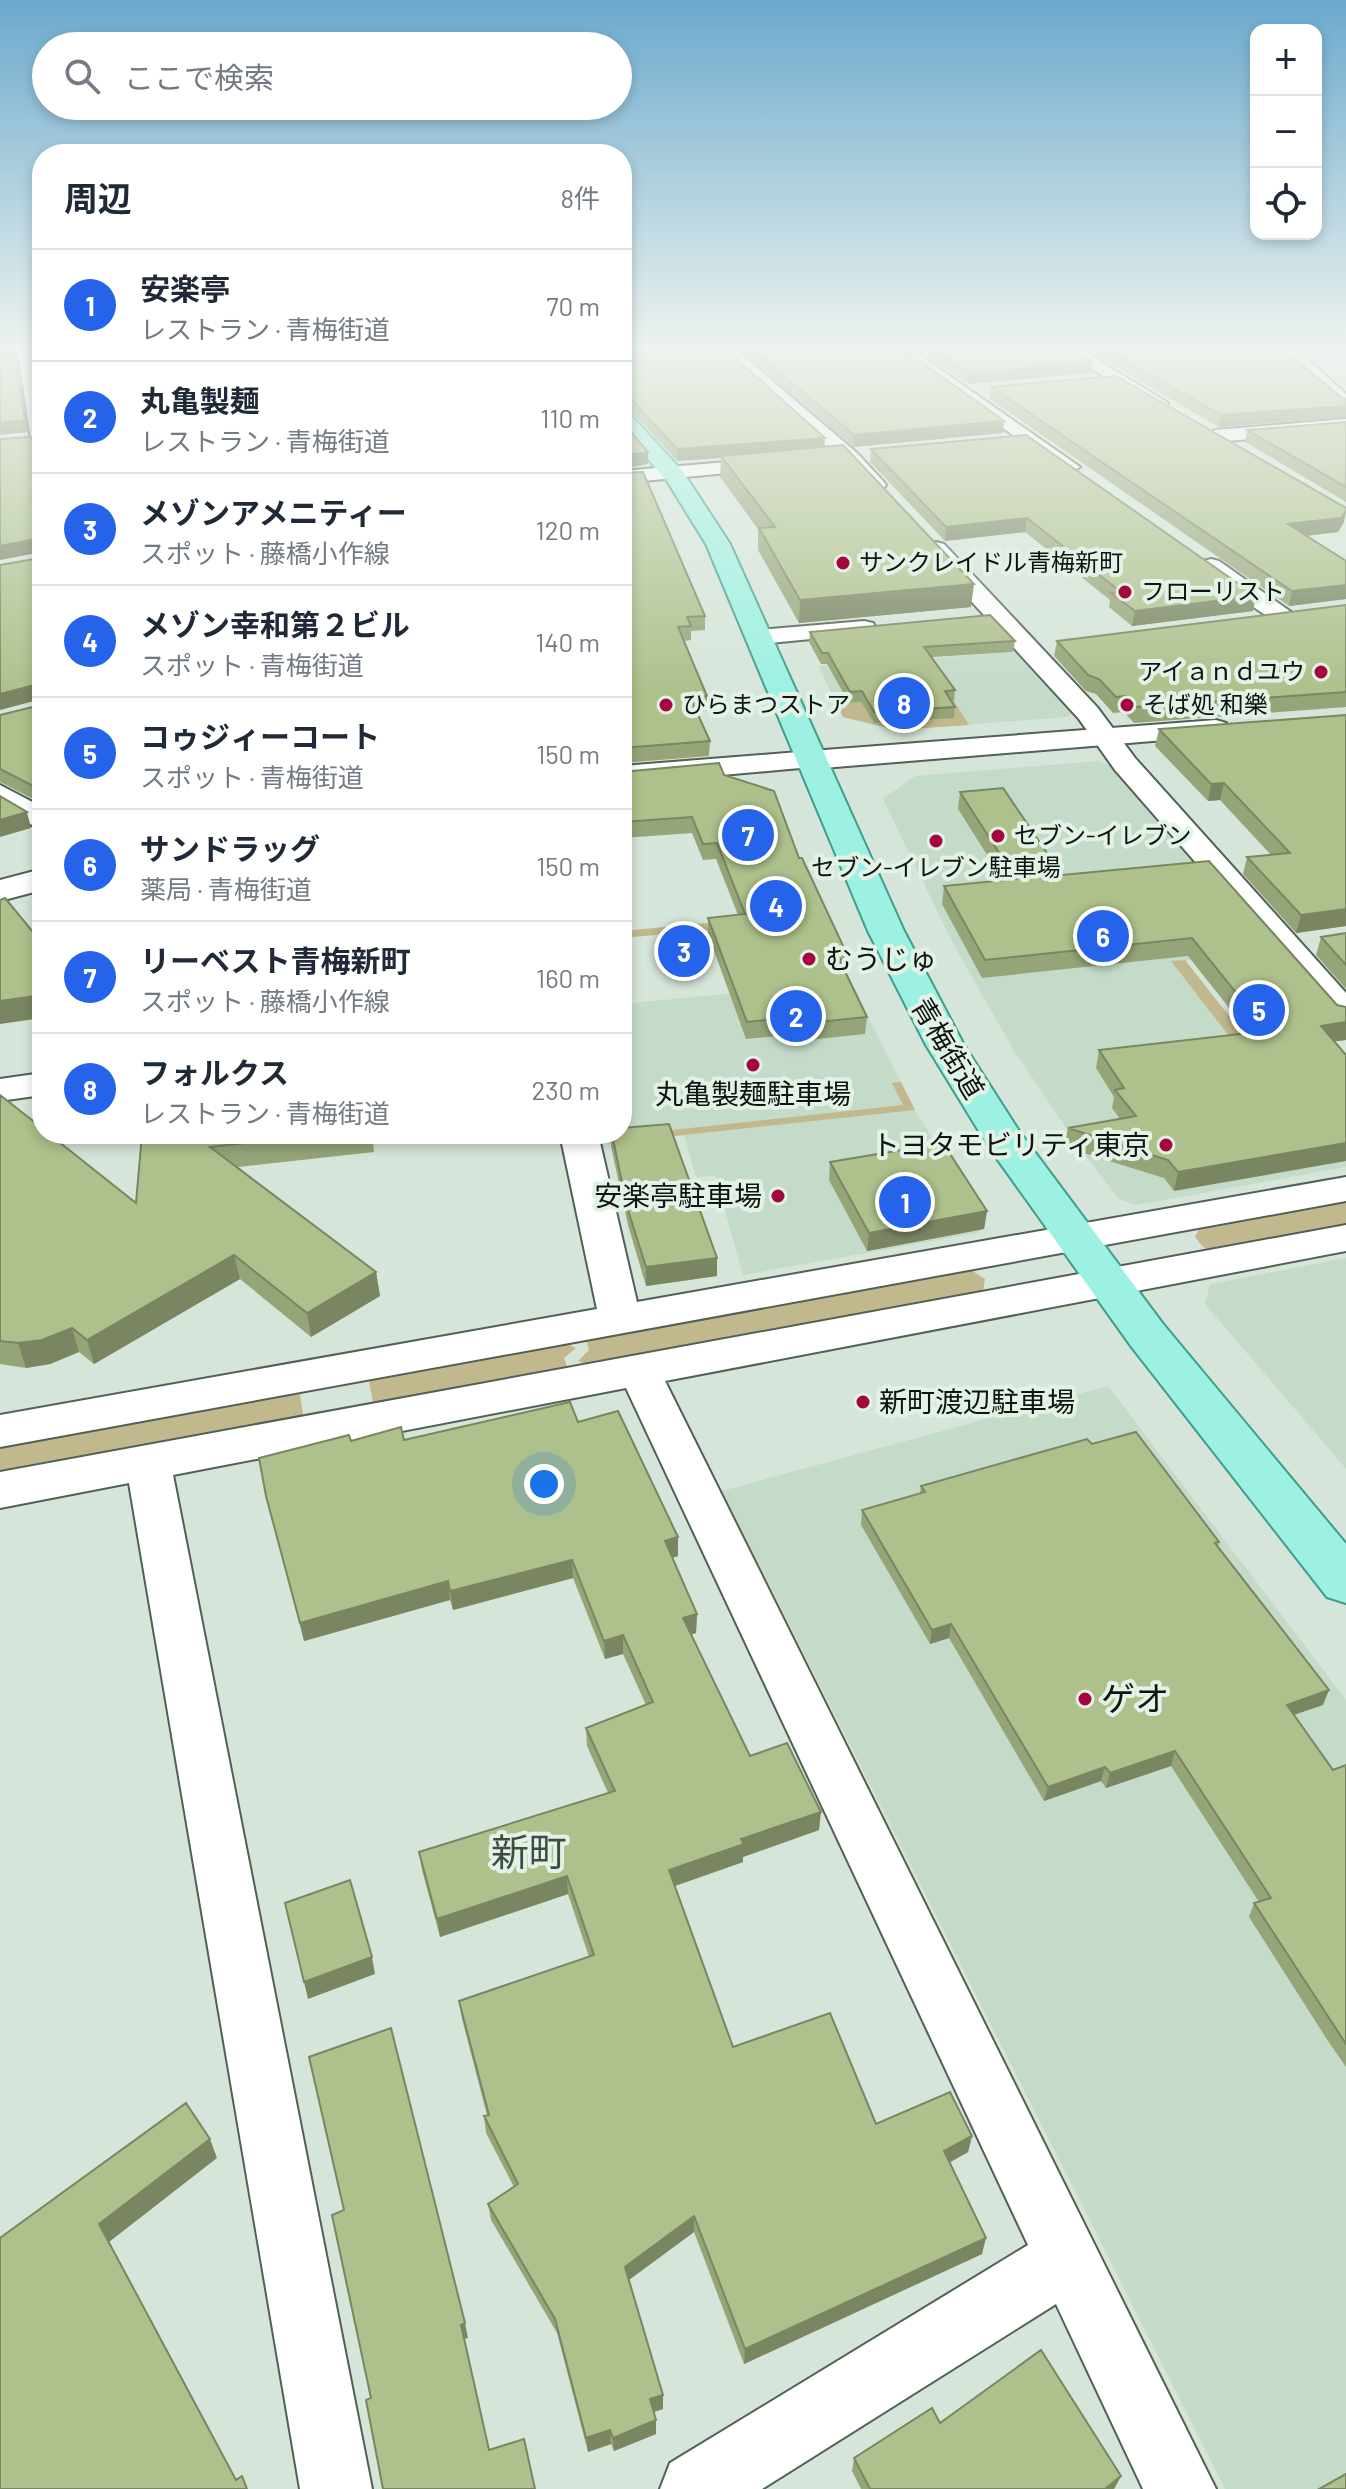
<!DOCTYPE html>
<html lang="ja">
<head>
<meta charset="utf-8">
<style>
  :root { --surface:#fff; --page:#f2f2f3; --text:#1f2937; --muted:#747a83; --line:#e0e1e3; --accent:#2563eb }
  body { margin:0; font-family:Barlow,"Noto Sans JP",sans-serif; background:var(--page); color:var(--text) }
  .controls { position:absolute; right:24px; top:24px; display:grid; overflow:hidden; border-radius:16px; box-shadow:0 4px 12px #0003 }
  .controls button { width:72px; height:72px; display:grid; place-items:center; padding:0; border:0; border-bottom:2px solid var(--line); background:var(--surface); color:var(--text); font:40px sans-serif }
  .you { position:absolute; left:544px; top:1484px; width:28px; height:28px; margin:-20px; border:6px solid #fff; border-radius:50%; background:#1a73e8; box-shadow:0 0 0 12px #1a73e833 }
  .badge { display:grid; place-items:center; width:52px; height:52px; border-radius:50%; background:var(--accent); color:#fff; font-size:26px; font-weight:700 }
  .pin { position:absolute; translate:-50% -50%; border:4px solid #fff; box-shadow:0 2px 8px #0006 }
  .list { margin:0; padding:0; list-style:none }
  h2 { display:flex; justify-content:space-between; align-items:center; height:104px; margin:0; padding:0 32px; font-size:34px }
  h2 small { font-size:26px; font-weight:400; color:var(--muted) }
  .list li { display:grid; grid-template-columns:52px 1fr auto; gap:24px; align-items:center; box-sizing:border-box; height:112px; padding:0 32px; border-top:2px solid var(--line) }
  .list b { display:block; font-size:30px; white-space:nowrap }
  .list p { margin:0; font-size:26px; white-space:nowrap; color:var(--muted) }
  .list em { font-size:26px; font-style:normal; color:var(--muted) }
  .icon { flex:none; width:44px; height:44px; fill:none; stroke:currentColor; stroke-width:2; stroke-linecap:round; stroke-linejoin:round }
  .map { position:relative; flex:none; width:1346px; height:2489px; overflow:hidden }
  .search { position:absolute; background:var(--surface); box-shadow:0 4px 12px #0003; left:32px; top:32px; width:600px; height:88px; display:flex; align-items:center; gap:20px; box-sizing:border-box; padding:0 28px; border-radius:44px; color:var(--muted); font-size:30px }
  .panel { position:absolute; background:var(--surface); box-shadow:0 4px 12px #0003; left:32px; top:144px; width:600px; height:1000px; border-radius:32px }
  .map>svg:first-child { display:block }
</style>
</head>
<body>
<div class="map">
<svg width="1346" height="2489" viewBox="0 0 1346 2489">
  <rect width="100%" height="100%" fill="#d6e5d9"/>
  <path fill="#c5dbca" d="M1018,652L1073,712L1068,717L896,730L843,717L818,666Z
    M1098,761L1111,766L1274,950L1185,961L1281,1081L1346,1073V1167L1136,1205L1119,1199L1076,1143L1013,1049L952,942L883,799L915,776Z
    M851,982L915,1110L986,1222L978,1233L743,1275L715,1176L696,1177L684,1135L601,1144L598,1134H622V1004Z
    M1346,1258V1469L1205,1304L1210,1284Z
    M1108,1386L1346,1700V2489H1225L722,1491Z"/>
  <path fill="#c2b88e" d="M843,692L849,703L861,702L874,723L954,701L969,725L896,730L843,717L831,693Z
    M719,922L721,929L622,938V931Z
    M1185,960L1281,1082L1260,1076L1171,961Z
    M901,1082L915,1110L601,1144L599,1138L903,1105L892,1083Z
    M1346,1200V1229L1211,1251L1203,1247L1195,1237L1200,1228L1206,1226Z
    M968,1268L985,1279L983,1292L595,1367L578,1361L589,1350L585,1336Z
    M560,1341L576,1348L564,1358L569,1372L374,1408L368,1376Z
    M299,1388L304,1421L0,1477V1443Z"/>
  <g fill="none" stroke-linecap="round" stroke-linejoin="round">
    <g stroke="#526055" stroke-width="4">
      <path id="minor" d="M17,346H33L42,393V452L32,446Z
        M713,346H731L857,453L883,481L886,485L883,489H869L843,461Z
        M888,346H907L1080,467L1070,473L1063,471Z
        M1055,346H1075L1168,403L1165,407H1153Z
        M1276,346H1293L1346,394V406C1326,405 1288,362 1276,346Z
        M1346,419V431L1215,442L1205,436L1215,430Z
        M774,458L781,460L784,464L781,468L622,483V471Z
        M936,542L944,544L1097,707L1135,758L1346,993V1024L1334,1021L1115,770L1079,719L928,554L925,549Z
        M1211,559L1219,561L1291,612L1295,617L1291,622H1275L1203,571L1200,566L1203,561Z
        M864,621L873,623L876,628L873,633L760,644L751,642L748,637L751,632L760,630Z
        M0,785L42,807V828L32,825L0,806Z
        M42,1073V1095L0,1101V1079Z
        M560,1134H598L637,1302L1346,1177V1201L0,1447V1415L597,1309Z
        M1346,1225V1251L665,1381L1216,2489H1143L1056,2304L762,2489H660L670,2463L1028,2245L626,1388L173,1475L372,2489H300L129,1483L0,1508V1472Z"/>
    </g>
    <g stroke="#526055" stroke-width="4">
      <path id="tertiary" d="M0,346H42V353L0,356Z
        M1216,720L1226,723L1231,729L1226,735L811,769L800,766L796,760L800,754L811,751Z"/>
    </g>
    <g stroke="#526055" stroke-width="4">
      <path id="secondary" d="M811,751L822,754L826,760L822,766L622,784V766Z
        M42,869V890L0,901V880Z"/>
    </g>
    <g stroke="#409d8c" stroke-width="4">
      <path id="primary" d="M622,411L629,413L683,472L730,544L904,931L964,1045L1019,1131L1163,1324L1346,1544V1603L1327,1597L1131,1346L988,1146L926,1045L868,931L706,544L667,481L622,429Z"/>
    </g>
    <use href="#minor" fill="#fff" fill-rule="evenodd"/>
    <use href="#tertiary" fill="#fff" fill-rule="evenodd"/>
    <use href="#secondary" fill="#fff" fill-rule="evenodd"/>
    <use href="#primary" fill="#9cf1e2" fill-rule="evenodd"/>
  </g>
  <path fill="#96a578" d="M622,346L824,446L971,607L799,623L758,550V529L720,477L721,458L677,461L631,411L622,409Z
    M734,346H899L1003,433L853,447Z
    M912,346H1069L1091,373L968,384Z
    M1080,346H1266L1342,398L1346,399V417L1219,427Z
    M991,387L1344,522L1338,532L1306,536L1346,561V599L1289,606L990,399Z
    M1346,422V502L1245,442L1247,430Z
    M42,440V812L41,803L0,782V715L41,705V699L0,710L40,552L0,560L40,443Z
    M871,449L1256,596L1253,611L1132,626L1109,607L1110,600L1025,532L945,541L870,462Z
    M622,473L705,616V630L691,631V640L684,641L707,696V711L697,712L710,741L709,756L622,763Z
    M1346,605V707L1134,723L1124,712L1113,713L1096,694L1086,691L1054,656L1057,641Z
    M810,632L1015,641L1013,652L932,657L955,690L954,701H951L955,707L954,718L874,723L861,702L849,703L827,664H821L809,642Z
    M1346,715V926L1296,933L1243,874L1247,857L1271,855L1220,800L1208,801L1155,746L1159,729Z
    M622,772L724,775L799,858L846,952L844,969L867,1017L865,1034L789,1042L786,1035L746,1039L708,934V918L738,915L716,859L703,860L692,833L623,838L622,847Z
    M960,792L1062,875L1337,1005L1346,1007V1040L1334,1041L1174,1191L1164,1178L1064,1147L1068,1128L1120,1119L1112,1108L1114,1097L1096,1068L1099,1050L1249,1033L1188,956L982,978L942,904L944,886L1003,880L958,809Z
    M1346,933V989L1316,955L1321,937Z
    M0,1095L136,1203L142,1134H443L373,1141L374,1152L238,1167L376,1272L380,1296L311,1337L240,1279L94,1364L79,1352L50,1364L26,1368L0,1364Z
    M611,1134H622L717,1276L646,1286L628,1225L611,1146Z
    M830,1162L987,1211L984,1229L867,1251L829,1180Z
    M578,1422L678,1556L672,1558L697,1614L696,1633L691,1635L750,1756L819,1830L743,1857V1862L675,1886L733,2047L876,2124L972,2136L968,2152L950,2162L982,2254L744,2364L694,2232L629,2280L663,2395V2409L654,2412L656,2420V2434L614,2451L611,2444L588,2452L557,2333L491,2220L488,2204L514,2187L486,2133L484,2116L487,2115L462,2019L459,2001L589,1957L568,1894L440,1937L422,1870L419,1852L608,1793L587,1746L586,1728L646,1705L623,1654L605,1659L573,1578L453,1610L450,1600L304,1641L266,1496L351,1441L404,1440Z
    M1092,1444L1219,1542L1218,1546L1323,1705L1294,1715L1333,1770L1346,1765V2067L1328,2041L1249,1917L1254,1903L1259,1902L1171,1766L1106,1788L1101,1781L1044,1801L949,1638L930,1644L861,1525L862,1510L920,1493L921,1486Z
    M940,2423L1121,2476L1114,2489H861L852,2471L854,2458Z"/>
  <path fill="#7a8661" d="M13,347L28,432L0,435V423Z
    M1093,362L1091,373L968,384L969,373Z
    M1346,406V417L1219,427L1221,415Z
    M1004,421L1003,433L853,447L854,435Z
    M825,438L824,450L677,461V449Z
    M648,452V464L622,469V456Z
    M1346,511L1344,522L1338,532L1285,538L1288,524Z
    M1027,518L1025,532L945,541L946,527Z
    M41,538L42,552L0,560V546Z
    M974,584L971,607L799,623L800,600Z
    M1346,585V599L1289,606L1292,591Z
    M1256,596L1253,611L1132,626L1135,611Z
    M38,684L41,699L0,710V694Z
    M1224,783L1220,800L1208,801L1211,784Z
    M27,812L31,828L0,837V820Z
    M1346,909V926L1296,933L1301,915Z
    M42,995V1018L0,1024V1001Z
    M1346,1022V1040L1315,1044L1321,1026Z
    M1346,1143V1161L1174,1191L1178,1172Z
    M987,1211L984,1229L867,1251L869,1233Z
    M234,1255L240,1279L94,1364L87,1340Z
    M717,1258V1276L646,1286V1267Z
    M376,1272L380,1296L311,1337L307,1313Z
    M72,1328L79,1352L50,1364L26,1368L18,1343Z
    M678,1537V1556L665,1560V1541Z
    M572,1560L573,1578L453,1610L450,1591Z
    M448,1581L450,1600L304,1641L300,1623Z
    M697,1614L696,1633L682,1637L683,1618Z
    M951,1624L949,1638L930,1644L932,1630Z
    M623,1635V1654L605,1659L604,1641Z
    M1329,1690L1323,1705L1281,1719L1287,1705Z
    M1175,1751L1171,1766L1106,1788L1110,1773Z
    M1105,1767L1101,1781L1044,1801L1048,1787Z
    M821,1812L819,1830L743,1857V1862L669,1888V1870L741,1839Z
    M567,1876L568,1894L440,1937L437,1919Z
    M372,1957L375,1974L308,1999L304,1982Z
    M972,2136L968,2152L940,2168L944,2151Z
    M210,2139L217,2158L109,2242L99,2224Z
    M694,2216V2232L626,2282L625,2267Z
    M986,2238L982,2254L744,2364L745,2349Z
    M465,2323L468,2338L464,2339L461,2325Z
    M663,2395V2409L650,2413V2399Z
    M656,2420V2434L614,2451L613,2438Z
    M610,2430L611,2444L588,2452L586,2438Z
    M1121,2476L1114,2489H1106Z"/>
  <path fill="#aec08b" stroke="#7a8661" stroke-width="2" d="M36,346H42V379Z
    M622,346H722L825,438L677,449L631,399L622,398Z
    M748,346H899L1004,421L854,435Z
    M929,346H1069L1093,362L969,373Z
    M1100,346H1266L1297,361L1342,398L1346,399V406L1221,415Z
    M0,347H13L25,420L0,423Z
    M1116,376L1346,508V511L1341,518L1288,524L1346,561V585L1292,591L991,387Z
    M622,422L648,452L622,456Z
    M1346,422V487L1247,430Z
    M1026,435L1256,596L1135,611L1111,593L1121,592L1027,518L946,527L871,449Z
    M30,437L40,443L42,440V808H41L39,789L0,769V715L41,705V687L38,684L0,694V565L40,558L41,538L0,546V439Z
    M843,445L974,584L800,600L759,528L775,527L721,456Z
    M643,472L705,616L687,617L691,626L678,627L707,696L690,697L710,741L622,748V473Z
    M1346,605V692L1137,707L1126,696L1116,697L1099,679L1088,675L1057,641Z
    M990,615L1015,641L924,647L955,690L945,691L955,707L874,712L862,691L850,692L828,653H822L810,632Z
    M1346,715V909L1301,915L1247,857L1290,853L1224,783L1211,784L1159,729Z
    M719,763L724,775L774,791L799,858H802L846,952L842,953L845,959H839L867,1017L790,1025L787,1018L747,1022L708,918L745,914L717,843L703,844L692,817L622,822V772Z
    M1003,788L1062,875L1209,861L1337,1005L1346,1007V1022L1321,1026L1346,1055V1143L1178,1172L1168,1160L1068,1128L1136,1116L1115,1090L1124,1088L1099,1050L1267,1031L1192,938L985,960L944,886L1016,879L960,792Z
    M0,796L27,812L0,820Z
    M5,898L32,931L42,930V995L0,1001V900Z
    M1346,933V965L1321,937Z
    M0,1095L42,1128V1134H49L136,1203L142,1134H324L210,1147L376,1272L307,1313L234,1255L87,1340L72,1328L42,1340L18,1343L0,1341Z
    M669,1124L717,1258L646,1267L627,1207L612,1134H622V1128Z
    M943,1143L987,1211L869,1233L830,1162Z
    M570,1402L578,1422L618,1411L678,1537L665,1541L697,1614L683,1618L750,1756L787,1743L821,1812L741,1839L744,1844L669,1870L733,2047L830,2013L876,2124L950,2092L972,2136L944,2151L986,2238L745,2349L694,2216L625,2267L663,2395L650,2399L656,2420L613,2438L610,2430L586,2438L555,2319L488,2204L518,2184L484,2116L489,2115L459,2001L594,1955L567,1876L437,1919L419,1852L615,1791L586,1728L653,1702L623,1635L604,1641L572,1560L450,1591L448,1581L300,1623L266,1496L259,1458L349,1435L351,1441L401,1427L404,1440Z
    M1136,1432L1219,1542L1215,1543L1329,1690L1287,1705L1333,1770L1346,1765V2044L1254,1903L1271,1898L1175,1751L1110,1773L1105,1767L1048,1787L951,1624L932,1630L862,1510L925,1492L921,1486L1087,1439L1092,1444Z
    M350,1880L372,1957L304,1982L285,1903Z
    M391,2028L465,2323L461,2325L489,2450L524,2439L535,2489H383L366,2400L371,2398L332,2215L344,2210L309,2057Z
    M186,2103L210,2139L99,2224L236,2480L242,2476L247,2489H0V2238Z
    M1041,2350L1121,2476L1106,2488L1107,2489H870L854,2458L932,2408L940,2423Z
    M1346,2474V2489H1319Z"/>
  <linearGradient id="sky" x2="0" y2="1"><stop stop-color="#6ba9cd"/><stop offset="0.5" stop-color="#edf3ee"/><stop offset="1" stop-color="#edf3ee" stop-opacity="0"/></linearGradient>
  <rect width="1346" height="694" fill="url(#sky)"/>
  <g fill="#a3073e" stroke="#e3f2e6" stroke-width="3">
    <circle cx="843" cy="563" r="8"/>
    <circle cx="1125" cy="592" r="8"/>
    <circle cx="1321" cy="672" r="8"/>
    <circle cx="666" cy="705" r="8"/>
    <circle cx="1127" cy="705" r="8"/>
    <circle cx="998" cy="836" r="8"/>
    <circle cx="936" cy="841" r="8"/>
    <circle cx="809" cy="959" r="8"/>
    <circle cx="753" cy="1065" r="8"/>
    <circle cx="1166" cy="1145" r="8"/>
    <circle cx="778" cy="1196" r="8"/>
    <circle cx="863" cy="1402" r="8"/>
    <circle cx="1085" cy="1699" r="8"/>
  </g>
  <g text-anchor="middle" stroke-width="8" stroke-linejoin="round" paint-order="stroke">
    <g font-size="24" fill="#0f1410" stroke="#e3f2e6" text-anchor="start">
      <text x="859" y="571">サンクレイドル青梅新町</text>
      <text x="1141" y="600">フローリスト</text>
      <text x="1305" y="680" text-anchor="end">アイａｎｄユウ</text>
      <text x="682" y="713">ひらまつストア</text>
      <text x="1143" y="713">そば処 和樂</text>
      <text x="1014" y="844">セブン-イレブン</text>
      <text x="936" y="876" text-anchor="middle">セブン-イレブン駐車場</text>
    </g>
    <g font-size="28" fill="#0f1410" stroke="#e3f2e6" text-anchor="start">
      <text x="825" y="969">むうじゅ</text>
      <text x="753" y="1104" text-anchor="middle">丸亀製麺駐車場</text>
      <text x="1150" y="1155" text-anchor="end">トヨタモビリティ東京</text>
      <text x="762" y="1206" text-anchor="end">安楽亭駐車場</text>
      <text x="879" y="1412">新町渡辺駐車場</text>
    </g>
    <g font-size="28" fill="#0f1410" stroke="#e3f2e6">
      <text transform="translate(948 1048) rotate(59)" y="10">青梅街道</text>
    </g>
    <g font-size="34" fill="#0f1410" stroke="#e3f2e6" text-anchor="start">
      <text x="1101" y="1711">ゲオ</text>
    </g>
    <g font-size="38" fill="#404c42" stroke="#e3f2e6">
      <text x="529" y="1866">新町</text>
    </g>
  </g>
</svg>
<div class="controls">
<button>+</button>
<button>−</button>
<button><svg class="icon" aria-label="locate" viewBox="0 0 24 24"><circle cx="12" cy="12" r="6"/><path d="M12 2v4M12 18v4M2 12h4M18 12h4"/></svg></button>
</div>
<div class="you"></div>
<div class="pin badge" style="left:905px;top:1202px">1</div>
<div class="pin badge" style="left:796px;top:1016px">2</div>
<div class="pin badge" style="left:684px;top:951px">3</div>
<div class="pin badge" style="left:776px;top:906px">4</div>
<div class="pin badge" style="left:1259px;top:1010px">5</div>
<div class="pin badge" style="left:1103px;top:936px">6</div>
<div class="pin badge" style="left:748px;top:835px">7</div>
<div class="pin badge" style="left:904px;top:703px">8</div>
<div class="search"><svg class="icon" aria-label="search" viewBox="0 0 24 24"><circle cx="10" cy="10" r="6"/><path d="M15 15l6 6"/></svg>ここで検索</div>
<section class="panel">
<h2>周辺<small>8件</small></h2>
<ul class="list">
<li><span class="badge">1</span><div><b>安楽亭</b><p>レストラン · 青梅街道</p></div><em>70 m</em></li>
<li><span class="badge">2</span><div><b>丸亀製麺</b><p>レストラン · 青梅街道</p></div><em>110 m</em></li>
<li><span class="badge">3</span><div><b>メゾンアメニティー</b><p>スポット · 藤橋小作線</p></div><em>120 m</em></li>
<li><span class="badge">4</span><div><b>メゾン幸和第２ビル</b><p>スポット · 青梅街道</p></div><em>140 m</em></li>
<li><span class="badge">5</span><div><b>コゥジィーコート</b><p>スポット · 青梅街道</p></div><em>150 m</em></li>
<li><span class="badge">6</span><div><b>サンドラッグ</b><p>薬局 · 青梅街道</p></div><em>150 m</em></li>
<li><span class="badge">7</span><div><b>リーベスト青梅新町</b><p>スポット · 藤橋小作線</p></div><em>160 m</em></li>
<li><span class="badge">8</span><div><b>フォルクス</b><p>レストラン · 青梅街道</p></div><em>230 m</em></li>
</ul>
</section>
</div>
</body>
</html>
